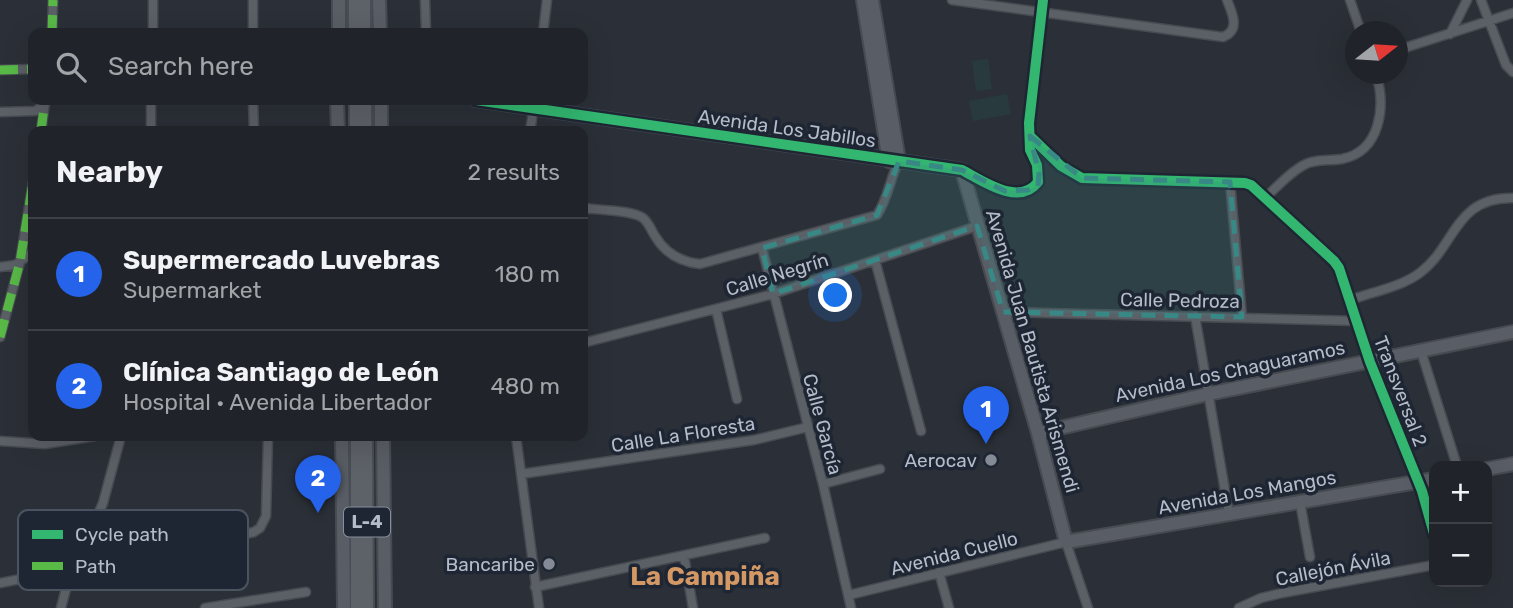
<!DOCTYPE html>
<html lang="en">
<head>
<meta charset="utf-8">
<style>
  :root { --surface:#20242a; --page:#282c32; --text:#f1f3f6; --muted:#a2a4a8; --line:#3d4147; --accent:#2563eb }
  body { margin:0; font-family:Rubik,sans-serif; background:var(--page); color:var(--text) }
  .controls { position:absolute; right:21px; bottom:21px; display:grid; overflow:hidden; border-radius:14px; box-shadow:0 7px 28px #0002 }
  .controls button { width:63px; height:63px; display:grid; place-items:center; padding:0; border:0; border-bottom:2px solid var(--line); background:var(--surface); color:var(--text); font:35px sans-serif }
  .compass { position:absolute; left:1345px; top:21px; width:63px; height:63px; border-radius:50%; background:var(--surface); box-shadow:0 7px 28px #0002; rotate:73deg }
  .you { position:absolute; left:836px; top:296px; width:24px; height:24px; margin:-18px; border:5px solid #fff; border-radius:50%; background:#1a73e8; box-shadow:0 0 0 10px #1a73e833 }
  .badge { display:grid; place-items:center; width:46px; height:46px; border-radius:50%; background:var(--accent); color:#fff; font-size:23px; font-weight:700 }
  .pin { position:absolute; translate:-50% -58px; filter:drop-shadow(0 2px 4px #0008) }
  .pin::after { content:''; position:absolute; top:37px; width:24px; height:21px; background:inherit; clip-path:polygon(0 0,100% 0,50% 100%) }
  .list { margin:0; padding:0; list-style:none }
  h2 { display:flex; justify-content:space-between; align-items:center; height:91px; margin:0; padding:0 28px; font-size:30px }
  h2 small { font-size:23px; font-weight:400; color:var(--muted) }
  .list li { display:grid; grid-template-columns:46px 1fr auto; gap:21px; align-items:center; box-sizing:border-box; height:112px; padding:0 28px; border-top:2px solid var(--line) }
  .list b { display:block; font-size:26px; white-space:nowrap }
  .list p { margin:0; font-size:23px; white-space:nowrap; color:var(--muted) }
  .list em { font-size:23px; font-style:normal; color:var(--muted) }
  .icon { flex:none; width:38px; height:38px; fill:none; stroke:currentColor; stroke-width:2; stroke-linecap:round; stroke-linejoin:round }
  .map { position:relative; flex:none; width:1513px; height:608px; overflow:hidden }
  .search { position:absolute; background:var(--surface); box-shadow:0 7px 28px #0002; left:28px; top:28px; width:560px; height:77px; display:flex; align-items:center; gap:18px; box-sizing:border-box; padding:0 24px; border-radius:14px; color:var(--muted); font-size:26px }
  .panel { position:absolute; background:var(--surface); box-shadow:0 7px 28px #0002; left:28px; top:126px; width:560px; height:315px; border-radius:14px }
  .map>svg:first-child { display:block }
</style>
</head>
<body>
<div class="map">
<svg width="1513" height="608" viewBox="0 0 1513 608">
  <rect width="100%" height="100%" fill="#2b3038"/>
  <path fill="#283a3e" d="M988,59L992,89L976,91L972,61Z
    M1007,94L1011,114L973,121L969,101Z"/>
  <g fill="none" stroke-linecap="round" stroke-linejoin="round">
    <g stroke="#474b51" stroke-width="11">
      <path id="street" d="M425,0L426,33
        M952,0L1223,37C1241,30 1232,13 1227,0
        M1350,0L1361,32
        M1481,0L1506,65L1513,72
        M52,33L53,0
        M153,33V0
        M253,33V0
        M543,33L547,0
        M1450,34L1467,0
        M1398,50L1513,13
        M0,70L33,69
        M253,100L254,131
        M0,112L35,111L40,108L42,100
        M41,131L45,103
        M151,131V100
        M530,131L535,100
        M1030,136L1061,166L1082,178L1245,183L1251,185L1334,261L1339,268L1370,362L1422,491L1434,534
        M962,170C983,181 1019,207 1038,182L1037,165L1030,150L1029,123L1043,0
        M1230,182L1242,317
        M1266,197C1277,187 1290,172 1304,165C1314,159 1330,161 1342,159C1381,151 1386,106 1376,74
        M583,208C597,210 632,210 643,218C649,223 651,230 655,236C665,253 681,262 700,264L877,215C888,199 890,178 899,161
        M762,248L823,484L851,608
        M875,260L921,431
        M0,267L15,265L33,252
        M1350,300C1372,292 1402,287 1421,272C1456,245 1455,197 1513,198
        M716,309L737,399
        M1003,312L1357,321
        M1195,316L1229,514
        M0,337L20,262L33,182
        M583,343L773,294L977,226
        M1421,351L1457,466
        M516,436L539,608
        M0,441L45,444L95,436
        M521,474L754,440L808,427
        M823,484L880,469
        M1300,502L1310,557
        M684,556L693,608
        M939,572L949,608
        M0,583L254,532L260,528L266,516L268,436
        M535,587L765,538
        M849,595L1066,542L1088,608
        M61,608L67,585L103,503L121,436
        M205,608L306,592
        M1239,608L1261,598L1282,593L1434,565"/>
    </g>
    <g stroke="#474b51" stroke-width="16">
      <path id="secondary" d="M379,0L380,33
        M863,0L889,161
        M872,0L899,161
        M339,33V0
        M337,100L338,131
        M476,100L962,170L1038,433L1066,542L1434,479
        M381,131V100
        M1038,433L1208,394L1513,332
        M342,436L344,608
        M383,436L385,608
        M1487,469L1513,464"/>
    </g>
    <g stroke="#494d55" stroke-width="16">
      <path id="primary" d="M355,0V33
        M364,0V33
        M356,100V131
        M365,100V131
        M357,436V608
        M366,436L367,608"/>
    </g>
    <use href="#street" stroke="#5b5f66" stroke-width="8"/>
    <use href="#secondary" stroke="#595d65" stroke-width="12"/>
    <use href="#primary" stroke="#5d6168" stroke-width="12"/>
    <path stroke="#58b947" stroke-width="9" stroke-dasharray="18 9" stroke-linecap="butt" d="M52,33L53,0
      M0,70L33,69
      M41,131L45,100
      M0,337L20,262L33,182"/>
    <g stroke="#1e2634" stroke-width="15">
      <path id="cycleway" d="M476,100L962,170C983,181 1019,207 1038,182L1037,165L1030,150L1029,123L1043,0
        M1030,136L1061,166L1082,178L1245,183L1251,185L1334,261L1339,268L1370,362L1422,491L1434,534"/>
    </g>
    <use href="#cycleway" stroke="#33b770" stroke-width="10"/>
  </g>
  <path fill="#388885" fill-opacity="0.2" stroke="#388885" stroke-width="5" stroke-dasharray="14 9" stroke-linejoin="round" d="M1030,136L1082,178L1230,182L1242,317L1003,312L977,226L773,294L762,248L877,215L899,161L962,170L1005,191L1028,190L1038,186L1039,174Z"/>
  <g fill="#858b96" stroke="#1e2634" stroke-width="2.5">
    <circle cx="991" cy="460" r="7"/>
    <circle cx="549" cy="564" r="7"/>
  </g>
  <g text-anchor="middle" stroke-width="7" stroke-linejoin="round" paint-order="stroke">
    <rect fill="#1e2634" stroke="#888f9c" stroke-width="2" x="344" y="507.5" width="46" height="29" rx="5"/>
    <g font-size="18" font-weight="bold" fill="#b5bcc9">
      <text x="367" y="528">L-4</text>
    </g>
    <g font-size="19" fill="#b5bcc9" stroke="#1e2634">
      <text transform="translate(787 128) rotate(8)" y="7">Avenida Los Jabillos</text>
      <text transform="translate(777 274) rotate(-17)" y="7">Calle Negrín</text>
      <text transform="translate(1180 300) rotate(1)" y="7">Calle Pedroza</text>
      <text transform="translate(1033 351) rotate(74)" y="7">Avenida Juan Bautista Arismendi</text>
      <text transform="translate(1230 371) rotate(-12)" y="7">Avenida Los Chaguaramos</text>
      <text transform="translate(1401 391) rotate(69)" y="7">Transversal 2</text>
      <text transform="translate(823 424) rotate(75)" y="7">Calle García</text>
      <text transform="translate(683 434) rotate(-9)" y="7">Calle La Floresta</text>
      <text transform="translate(1247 492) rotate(-10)" y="7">Avenida Los Mangos</text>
      <text transform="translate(954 553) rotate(-14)" y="7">Avenida Cuello</text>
      <text transform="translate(1333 568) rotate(-11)" y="7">Callejón Ávila</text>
    </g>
    <g font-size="19" fill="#b5bcc9" stroke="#1e2634" text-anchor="end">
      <text x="977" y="467">Aerocav</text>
      <text x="535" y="571">Bancaribe</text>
    </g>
    <g font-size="26" font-weight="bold" fill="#d49865" stroke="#1e2634">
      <text x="705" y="585">La Campiña</text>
    </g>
  </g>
  <rect x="18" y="510" width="230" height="80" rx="10" fill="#1e2634" stroke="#4b5361" stroke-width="2"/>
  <rect x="32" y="530" width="31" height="9" fill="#33b770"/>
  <rect x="32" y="562" width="31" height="8" fill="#58b947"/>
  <g font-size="19" fill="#b5bcc9">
    <text x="75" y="541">Cycle path</text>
    <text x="75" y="573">Path</text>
  </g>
</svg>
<div class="controls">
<button>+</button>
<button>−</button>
</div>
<svg class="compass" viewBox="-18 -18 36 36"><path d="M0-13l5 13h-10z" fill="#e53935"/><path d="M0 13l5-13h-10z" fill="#a2a4a8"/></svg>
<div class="you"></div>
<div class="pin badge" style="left:986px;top:444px">1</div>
<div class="pin badge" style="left:318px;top:513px">2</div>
<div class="search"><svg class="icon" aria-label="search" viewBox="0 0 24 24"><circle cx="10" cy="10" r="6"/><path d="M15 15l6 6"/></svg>Search here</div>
<section class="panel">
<h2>Nearby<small>2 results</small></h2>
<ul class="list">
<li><span class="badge">1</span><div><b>Supermercado Luvebras</b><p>Supermarket</p></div><em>180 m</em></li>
<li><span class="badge">2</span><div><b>Clínica Santiago de León</b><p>Hospital · Avenida Libertador</p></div><em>480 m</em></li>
</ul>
</section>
</div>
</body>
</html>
